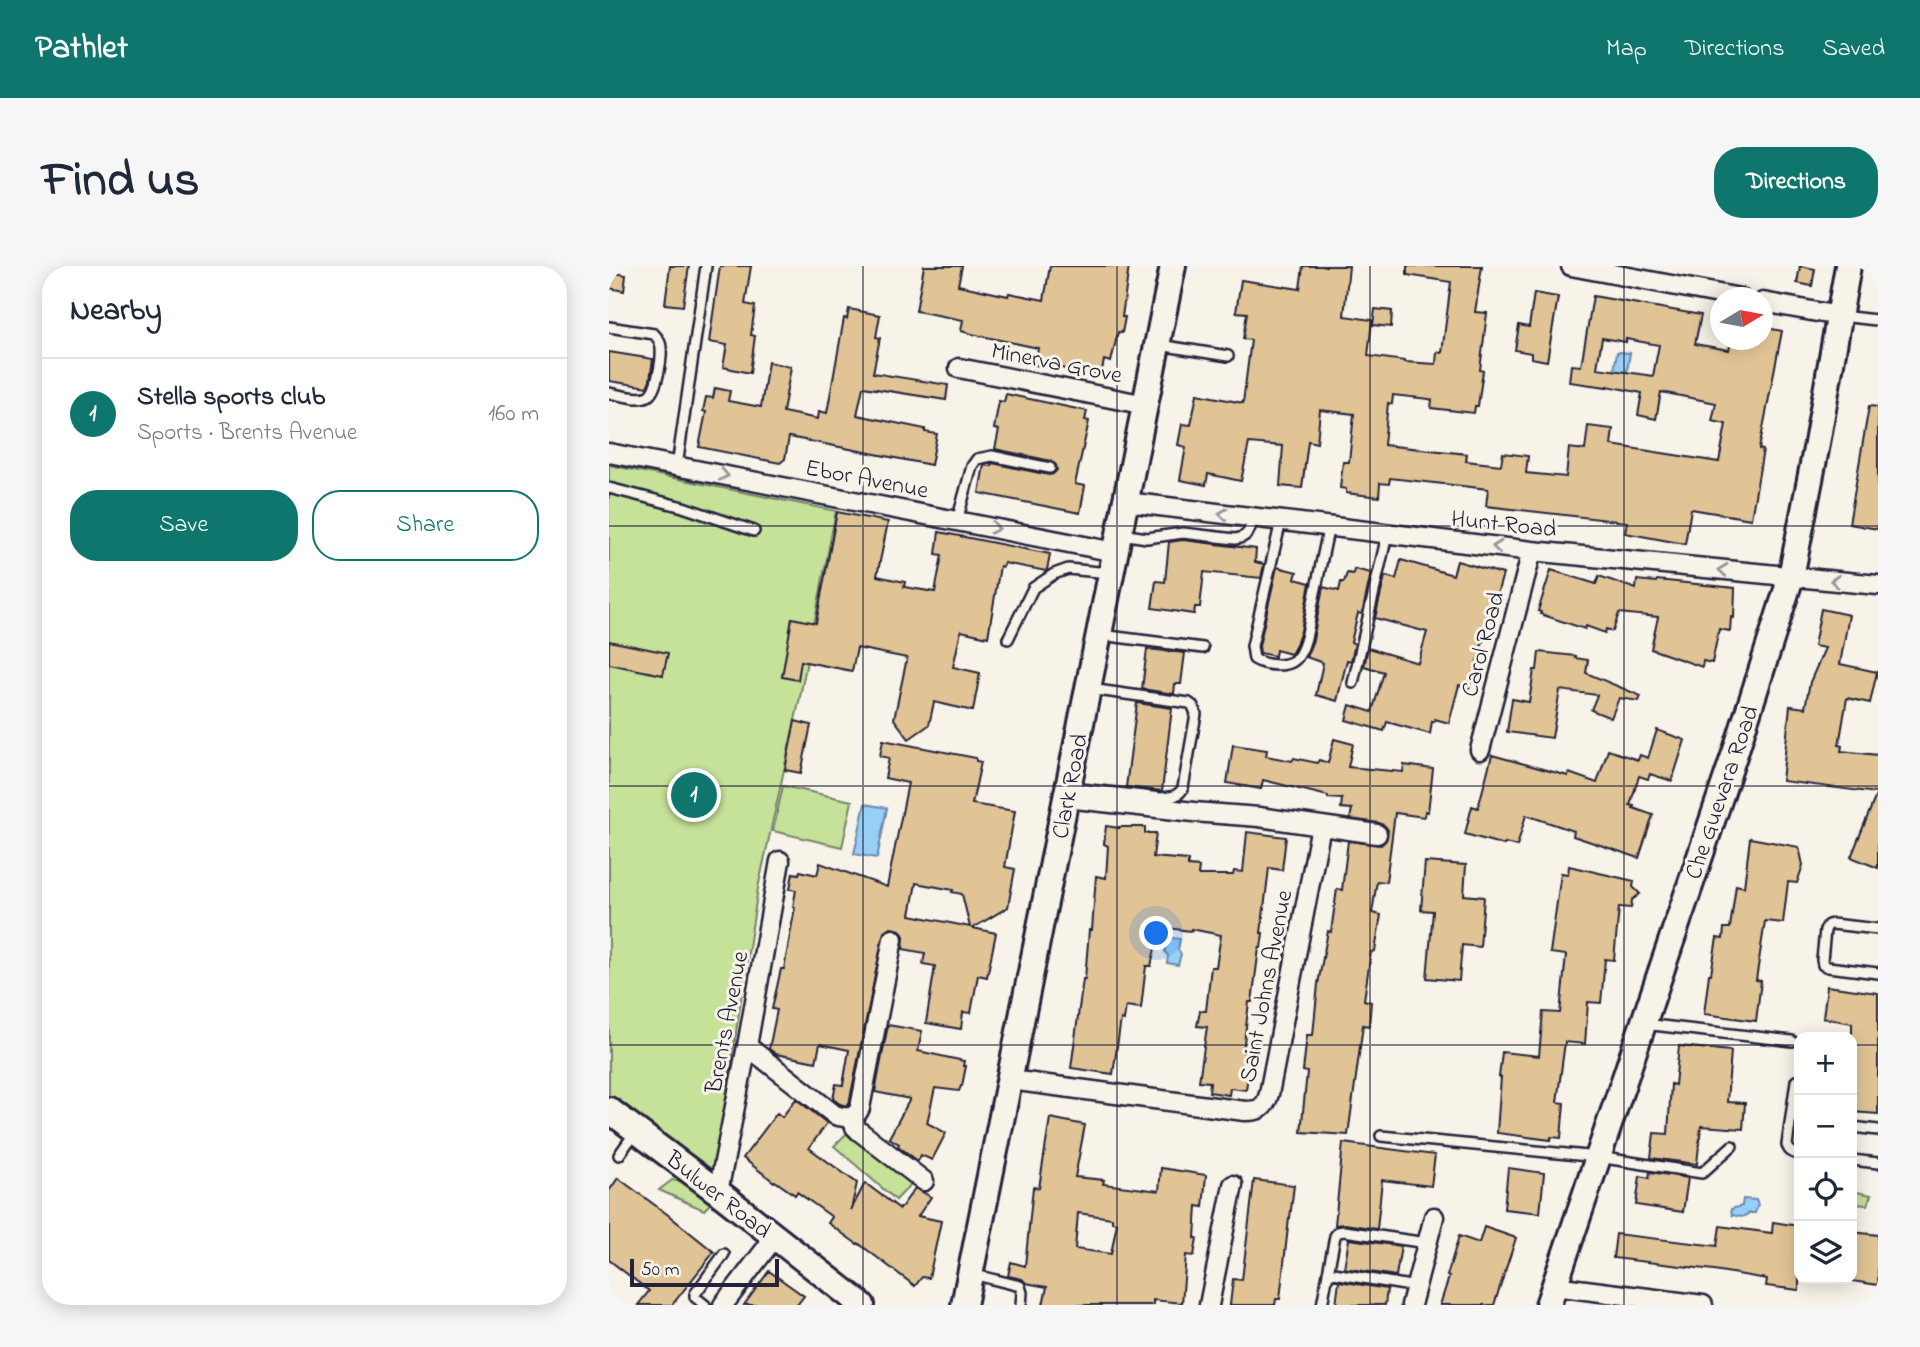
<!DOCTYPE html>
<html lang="en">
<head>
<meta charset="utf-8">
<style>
  :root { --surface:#fff; --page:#f6f6f7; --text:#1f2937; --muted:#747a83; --line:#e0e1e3; --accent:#0f766e }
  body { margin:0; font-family:"Indie Flower",sans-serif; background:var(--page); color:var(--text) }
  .controls { position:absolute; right:21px; bottom:21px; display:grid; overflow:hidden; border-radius:14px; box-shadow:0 4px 18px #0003 }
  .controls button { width:63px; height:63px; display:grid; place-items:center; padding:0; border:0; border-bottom:2px solid var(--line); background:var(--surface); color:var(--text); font:35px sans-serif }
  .compass { position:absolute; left:1101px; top:21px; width:63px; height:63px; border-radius:50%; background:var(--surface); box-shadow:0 4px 18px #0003; rotate:80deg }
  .scale { position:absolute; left:21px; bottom:18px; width:149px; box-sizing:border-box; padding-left:7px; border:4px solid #22223b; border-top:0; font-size:19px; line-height:24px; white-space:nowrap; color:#22223b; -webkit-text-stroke:5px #f7f3e8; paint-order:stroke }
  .you { position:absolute; left:548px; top:668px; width:24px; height:24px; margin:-18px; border:5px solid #fff; border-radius:50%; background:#1a73e8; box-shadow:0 0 0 10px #1a73e833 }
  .badge { display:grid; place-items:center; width:46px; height:46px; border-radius:50%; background:var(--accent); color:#fff; font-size:23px; font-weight:700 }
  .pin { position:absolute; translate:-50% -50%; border:4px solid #fff; box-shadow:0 2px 7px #0006 }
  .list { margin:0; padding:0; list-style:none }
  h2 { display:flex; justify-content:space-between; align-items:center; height:91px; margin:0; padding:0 28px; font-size:30px }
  h2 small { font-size:23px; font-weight:400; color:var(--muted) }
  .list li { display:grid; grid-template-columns:46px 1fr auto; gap:21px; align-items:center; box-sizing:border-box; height:112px; padding:0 28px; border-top:2px solid var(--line) }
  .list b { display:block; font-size:26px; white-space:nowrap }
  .list p { margin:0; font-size:23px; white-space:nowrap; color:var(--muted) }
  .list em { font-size:23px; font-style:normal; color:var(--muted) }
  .actions { display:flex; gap:14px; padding:21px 28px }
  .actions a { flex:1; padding:16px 0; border:2px solid var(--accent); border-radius:28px; text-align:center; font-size:24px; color:var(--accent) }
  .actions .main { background:var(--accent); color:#fff }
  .icon { flex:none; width:38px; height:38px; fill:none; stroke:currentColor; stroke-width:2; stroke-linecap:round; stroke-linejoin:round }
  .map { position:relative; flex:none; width:1269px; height:1039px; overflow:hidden; border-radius:28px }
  header { display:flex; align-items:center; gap:42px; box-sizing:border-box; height:98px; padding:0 35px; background:var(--accent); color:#fff }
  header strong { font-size:33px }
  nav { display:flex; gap:38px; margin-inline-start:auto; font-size:24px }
  .intro { display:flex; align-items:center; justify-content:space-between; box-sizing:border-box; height:168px; padding:0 42px }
  h1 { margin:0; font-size:49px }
  .button { padding:18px 32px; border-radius:28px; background:var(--accent); color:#fff; font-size:24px; font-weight:700 }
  main { display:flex; gap:42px; padding:0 42px }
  aside { flex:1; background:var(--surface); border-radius:28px; box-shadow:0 4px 18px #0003 }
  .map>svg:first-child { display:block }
</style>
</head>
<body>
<header>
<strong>Pathlet</strong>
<nav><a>Map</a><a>Directions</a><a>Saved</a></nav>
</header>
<div class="intro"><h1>Find us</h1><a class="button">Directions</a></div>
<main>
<aside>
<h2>Nearby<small></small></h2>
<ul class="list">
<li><span class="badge">1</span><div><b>Stella sports club</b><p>Sports · Brents Avenue</p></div><em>160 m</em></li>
</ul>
<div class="actions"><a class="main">Save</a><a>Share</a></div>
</aside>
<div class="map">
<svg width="1269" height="1039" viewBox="0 0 1269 1039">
  <rect width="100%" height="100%" fill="#f7f3e8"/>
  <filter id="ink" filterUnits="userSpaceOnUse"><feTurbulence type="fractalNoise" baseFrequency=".0143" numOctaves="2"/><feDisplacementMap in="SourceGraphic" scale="14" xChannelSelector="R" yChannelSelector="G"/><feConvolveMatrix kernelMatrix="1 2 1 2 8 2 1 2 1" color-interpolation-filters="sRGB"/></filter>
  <g filter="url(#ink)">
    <path fill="#c6e198" stroke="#74826a" stroke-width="2" d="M0,199L227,245L190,436L149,622L105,911L0,830Z
      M174,520L243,535L233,581L164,565Z
      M239,866L305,915L287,934L225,880Z
      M63,914L85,918L122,917L95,944L50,924Z
      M1243,925L1262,929L1258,939L1243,938Z"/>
    <path fill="#98cff7" stroke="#698aac" stroke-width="2" d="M1008,86L1021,87L1016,119L1003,118Z
      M256,538L278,542L268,592L245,588Z
      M558,671L571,673L569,684L572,688L569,699L558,697L559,690L556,686Z
      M1134,933L1147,934L1149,939L1146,947H1141L1133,951L1123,949L1122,943L1133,940Z"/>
    <path fill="#e1c495" stroke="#22223b" stroke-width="2" fill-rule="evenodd" d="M61,0H80L74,40L56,38Z
      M111,0H142L136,38L146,40L142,69L146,70L141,107L114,101L118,79L100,76Z
      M315,0H353L349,19L399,30L400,27L435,34L441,0H520L513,51H516L513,67L509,66L502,96L495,94L492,110L442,100V102L426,99L429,82L363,68L352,65L354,54L307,45Z
      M694,0H740L735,50L763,54L759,90L796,95V96L827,98L828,86L833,87L842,16L798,9V0H873L866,46L878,47L871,104L874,105L869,140H866L865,147L822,142L823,134L820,133L784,129L783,138L779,137L775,179L858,188L857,195L892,199L894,187L919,190L917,207L957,211L960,182L976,184L979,160L1004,163L1002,179L1110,196L1117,158L1103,155L1107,137L1052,126L1047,153L1029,149L1033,127L998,120V121L960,116L962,99L972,100L984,30L1092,49L1086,78L1120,84L1122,74H1153V61L1173,65L1150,183L1154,184L1142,253L1082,243L1076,278L1016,267L1018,256L877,240L879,223L781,212L780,218L771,217L770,231L737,227V223L731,222L734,196H740L745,148L711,144L708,177L699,175L693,222L671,220L674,180L640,177L632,215L599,208L597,219L571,214L577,181L569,179L573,158L582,159L588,128L634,137L642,74L634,73L638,47L627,46L632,14L691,23ZM993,72L1017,76V73L1050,79L1044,110L988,102Z
      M1191,0L1206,3L1203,20L1188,17Z
      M0,6L17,9L15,25L0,22Z
      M925,27L949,31L938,95L922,92V87L906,84L910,59L920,61Z
      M240,43L271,49L267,71L271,72L264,107L339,119L337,134L254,121L248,149L316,163V166L328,168L322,199L180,171L176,193L171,197L90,181L97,146L94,145L97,131L104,132L106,122L121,125L119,135L152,141L159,96L182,101L174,146L209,153L210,145L218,147L235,52L238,53Z
      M766,43L783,45L782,61L764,59Z
      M0,86L44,93L41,114L38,121L0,115Z
      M397,128L478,145L476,154L480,155L466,218L476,220L471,247L370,227L375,199L382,200L383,197L440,209L444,208L448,204L447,199L442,195L386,183L390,164L385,163L390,135L395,136Z
      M1260,140L1269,141V263L1240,258Z
      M228,246L279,256L268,310L296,316L295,321L326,326L333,289L327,288L330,266L441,288L438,304L437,305L395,297L394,301L391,300L379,371L352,365L344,401L371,407L364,445L325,436L320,459L300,473L285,453L298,392L248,382L243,405L192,395L189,414L173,411L183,352L207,357Z
      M574,274L647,283L646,296L655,298L652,312L595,306L591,341H586L585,348L543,342L547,315L556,316L560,276Z
      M792,294L844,309L848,295L894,308L860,422L850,419L840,457L826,453L825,456L823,455L821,468L778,456L775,465L737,454L741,439L763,446L775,406L755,400L759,382L809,397L818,366L766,352L776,310L787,313Z
      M668,301L688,306L686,313L701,317L692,365L686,381L682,388L667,384L666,390L651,387L650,380Z
      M745,303L762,307L753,348L749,347L742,376L746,378L742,395L738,394L728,435L707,429L714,397L697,391L704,374L714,321L730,325L732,316H735L738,307L744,308Z
      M942,304L987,318L990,310L1027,323L1028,314L1047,316L1048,314L1126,322L1125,352L1122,351L1121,365L1110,363L1103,397L1094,395L1093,401L1042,383L1049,351L1010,347L1004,365L997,363L996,367L977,360L976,363L931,348L932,346L929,345Z
      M1212,343L1240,349L1231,398L1268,406L1261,437L1238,432L1230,479L1233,480L1232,485L1269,489V602L1242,591L1268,527L1173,515L1181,440L1196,442L1201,416L1216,382L1205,380Z
      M0,375L59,387L54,409L0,398Z
      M538,383L576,387L572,418H566L565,428L533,423Z
      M930,386L967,390L966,392L979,394L977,407L1032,430L1030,435L1010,432L1002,452L982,444L988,429L951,424L943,472L898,466L903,433L920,436L925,404H928Z
      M528,437L563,442L553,525L517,521Z
      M186,455L202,459L192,507L176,504Z
      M1048,464L1076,474L1063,515L1041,508L1039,513L1030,510L1021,539L1025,540L1024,542L1044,549L1030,592L964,570L965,565L917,549L908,580L896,577L895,579L856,568L863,540L869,542L883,489L959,510L960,507L988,517L999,484L1029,494L1031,489L1039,492Z
      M725,473L744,478L739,501L794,506L795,499L824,503L819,546L816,545L815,551L786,547L777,616L768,615L763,647L772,649L766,685L762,686L755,734L762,736L760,760L754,759L739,869L692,866L698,806L694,805L698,769H704L709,718L719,665L722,666L728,623L733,624L739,575L772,579L777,574L779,564L776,560L770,557L741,553L743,543L732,542L733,533L719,532V530L654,514L652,523L618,517L624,479L658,484L657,490L683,495L685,492L708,497L710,494L719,497Z
      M274,474L367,492V495L372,496L363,538L406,545L396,601L406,603L399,641L364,662L387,667L378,711L369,709L362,747L354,746L352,763L317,757L326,700L314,698L316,687L294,683L295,670L291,664L281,662L275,666L240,838L238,840L231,838L224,833L227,818L234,819L240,784L211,778L207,796L167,788L160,783L168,744L163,743L172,703H175L186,641H184L187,624L181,623L184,607L190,608L191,605L208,609L211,597L278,621L299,517L276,512L280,492L271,490ZM307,617L344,624L343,626L353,628L361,661L301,649Z
      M497,560L510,562V561H536V567H547L544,591L579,594V600L590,601L589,609H624L625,605L634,606L638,566L677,571L673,604L660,602L652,667H654L652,682H650L643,736H640L634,786L642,787L637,824L621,822L620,829L600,826L601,816L590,815L598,761L588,760L591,745H597L602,701H607L612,669L582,663V665L551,661L542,700H537L532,742L517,740L515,754L512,753L504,808L462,802L474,713H476L480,664H483L487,610L497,612L499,580L495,578Z
      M1141,572L1190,581L1194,599L1188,617L1179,616L1174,657L1156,655L1147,714L1152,715L1147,755L1095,748L1100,708H1102L1108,672L1114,673L1115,662H1121L1127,619L1135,621Z
      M816,596L857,599L855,629L875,631L871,681L853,679L850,715L818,712L824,645L812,644Z
      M960,600L1025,615L1024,621L1031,628L1023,634L1022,642L1010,641L1005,694L996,693L992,737L979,736L976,778L956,776L948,836L955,837L952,872L942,871V874L888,867L892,811H890L893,786L930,790L934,746L951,747L957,689L941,687L952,607L959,608Z
      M1218,720L1269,727V848L1243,846V757L1214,752Z
      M279,759L313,765L309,785L355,795L354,800H357L353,820H352L350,825L326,822L318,857L337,867L323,894L312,889L309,895L289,880L290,878L280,872L301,833L266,826Z
      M1070,780L1122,785L1118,836L1136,837L1134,863L1092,860L1088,898L1042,892L1045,867L1059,868L1062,818L1066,819Z
      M187,833L218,857L200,882L248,917L242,944L256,917L291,943L306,922L322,931L309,950L332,955L320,1012L313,1011L306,1020L249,977L248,978L219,957L223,951L188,926L186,929L166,915L165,916L134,892L168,847L173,851Z
      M441,852L476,859L466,911L495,914L494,918L550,925L552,902L597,909L594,941L588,940L586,972H588L585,990L577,989L573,1037L544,1034V1039H434L438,1021L417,1017L413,1013L399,1010L402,996L416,1000L424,921L430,922ZM469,947L503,952V956L508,957L502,988L466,983Z
      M734,877L826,889L822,920L773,914L768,963L736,958L726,959Z
      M899,902L935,907L931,947L895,943Z
      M1041,906L1079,912L1074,946L1027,939L1031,910L1040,912Z
      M9,912L58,948L105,986L63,1039H29L40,1025L0,994V925Z
      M645,914L685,919L681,952H680L671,1033H667L666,1039H621L624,1013L633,1014Z
      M1164,956L1190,960V1024L1157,1020L1158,1013L1105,1004L1004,992L1007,968L1108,980L1111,960L1163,967Z
      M875,961L907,972L885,1039H831L840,1011L838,1010L850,970L870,977Z
      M1243,966L1269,969V1019L1243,1015Z
      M740,973L792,980L787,1010L735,1002Z
      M160,1005L195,1030L188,1039H135Z
      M730,1015L778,1023L776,1039H727Z"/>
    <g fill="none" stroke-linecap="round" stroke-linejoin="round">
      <g stroke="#22223b" stroke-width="14">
        <path id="lane" d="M1232,50L1267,54
          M0,61L45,68C49,72 52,76 52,82C53,93 48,125 39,130C29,135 11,129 0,127
          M550,79L619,90
          M68,200L97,0
          M0,222L74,241L145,265
          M348,255L363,200L368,193L383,190L441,202
          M672,255L643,380L645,393C657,400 682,403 690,389C698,376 700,357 703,341C709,314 714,287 720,260
          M512,268L538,272L574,267L626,273C640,271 641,264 644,251
          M492,369L594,382
          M399,373L424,322L445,308L459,303L500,307
          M744,417L778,269
          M463,522L552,532C562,531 569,531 574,522L587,448L584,440L580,437L481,423
          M1269,663L1223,658L1219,659L1216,664L1213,694L1214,699L1219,701L1269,707
          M1035,758L1183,775
          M1187,815L1178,879C1180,885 1183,887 1190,888
          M1243,861L1269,864
          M772,870L989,891L1093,907L1123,880
          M10,889L27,865
          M1243,894L1269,897
          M719,1006L807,1021
          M363,1008L411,1020L413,1027L412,1039
          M96,1039L86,1031V1028L115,988
          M713,1039L726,970L729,966L735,965L818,977"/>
      </g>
      <g stroke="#22223b" stroke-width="23">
        <path id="street" d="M962,0L1131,32
          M1154,36L1230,50
          M350,102L537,139
          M0,187L506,286
          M517,236L923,285L1269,319
          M871,484L923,285
          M457,532L585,546L650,551L768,568
          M138,780L226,849C236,852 246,854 251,842L284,673
          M401,814L636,845C651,845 656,842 660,828L712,560
          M245,850L246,861L250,865L315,915
          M109,926L138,780L171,595
          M945,1020L1094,1039
          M114,1039L165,972
          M600,1039L624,919
          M802,1039L825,951"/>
      </g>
      <g stroke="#22223b" stroke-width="30">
        <path id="secondary" d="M0,844L109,926L253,1039
          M355,1039L564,0
          M939,1039L1127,484L1182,311L1207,183L1239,0"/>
      </g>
      <use href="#lane" stroke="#f7f3e8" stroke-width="9"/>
      <use href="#street" stroke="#f7f3e8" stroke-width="18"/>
      <use href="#secondary" stroke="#f7f3e8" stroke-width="24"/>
    </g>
    <defs><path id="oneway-chevron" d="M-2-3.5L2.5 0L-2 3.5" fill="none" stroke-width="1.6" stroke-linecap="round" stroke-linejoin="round" transform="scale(1.75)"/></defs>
    <g stroke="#97959a">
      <use href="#oneway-chevron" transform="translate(115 209) rotate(11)"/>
      <use href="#oneway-chevron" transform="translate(614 248) rotate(-173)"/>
      <use href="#oneway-chevron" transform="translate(386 262) rotate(11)"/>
      <use href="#oneway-chevron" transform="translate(888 281) rotate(-174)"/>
      <use href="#oneway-chevron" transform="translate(1114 304) rotate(-174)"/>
      <use href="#oneway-chevron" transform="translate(1226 315) rotate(-175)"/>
    </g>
  </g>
  <path fill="none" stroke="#22223b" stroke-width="2" stroke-opacity="0.55" d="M254,0V1039M508,0V1039M761,0V1039M1015,0V1039M0,260H1269M0,520H1269M0,779H1190M1243,779H1269"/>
  <g text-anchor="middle" stroke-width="6" stroke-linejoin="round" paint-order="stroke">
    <g font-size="24" fill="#22223b" stroke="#f7f3e8">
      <text transform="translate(448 96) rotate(11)" y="8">Minerva Grove</text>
      <text transform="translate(258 212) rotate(11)" y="8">Ebor Avenue</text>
      <text transform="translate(895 257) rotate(6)" y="8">Hunt Road</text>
      <text transform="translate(873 378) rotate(-75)" y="8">Carol Road</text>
      <text transform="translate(460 520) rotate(-79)" y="8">Clark Road</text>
      <text transform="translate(1112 526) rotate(-71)" y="8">Che Guevara Road</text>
      <text transform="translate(656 720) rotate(-79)" y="8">Saint Johns Avenue</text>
      <text transform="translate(117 756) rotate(-79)" y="8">Brents Avenue</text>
      <text transform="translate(110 928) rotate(38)" y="8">Bulwer Road</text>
    </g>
  </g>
</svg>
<div class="controls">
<button>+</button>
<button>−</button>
<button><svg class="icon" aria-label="locate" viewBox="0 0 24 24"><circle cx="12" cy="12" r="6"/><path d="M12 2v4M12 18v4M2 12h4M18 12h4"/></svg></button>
<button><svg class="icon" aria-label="layers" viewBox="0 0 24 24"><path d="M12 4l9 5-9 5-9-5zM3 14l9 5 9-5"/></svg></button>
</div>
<svg class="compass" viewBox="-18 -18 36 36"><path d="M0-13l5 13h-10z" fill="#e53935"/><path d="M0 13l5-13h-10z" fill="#747a83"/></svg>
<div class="scale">50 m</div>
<div class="you"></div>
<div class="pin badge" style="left:85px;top:529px">1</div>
</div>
</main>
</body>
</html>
